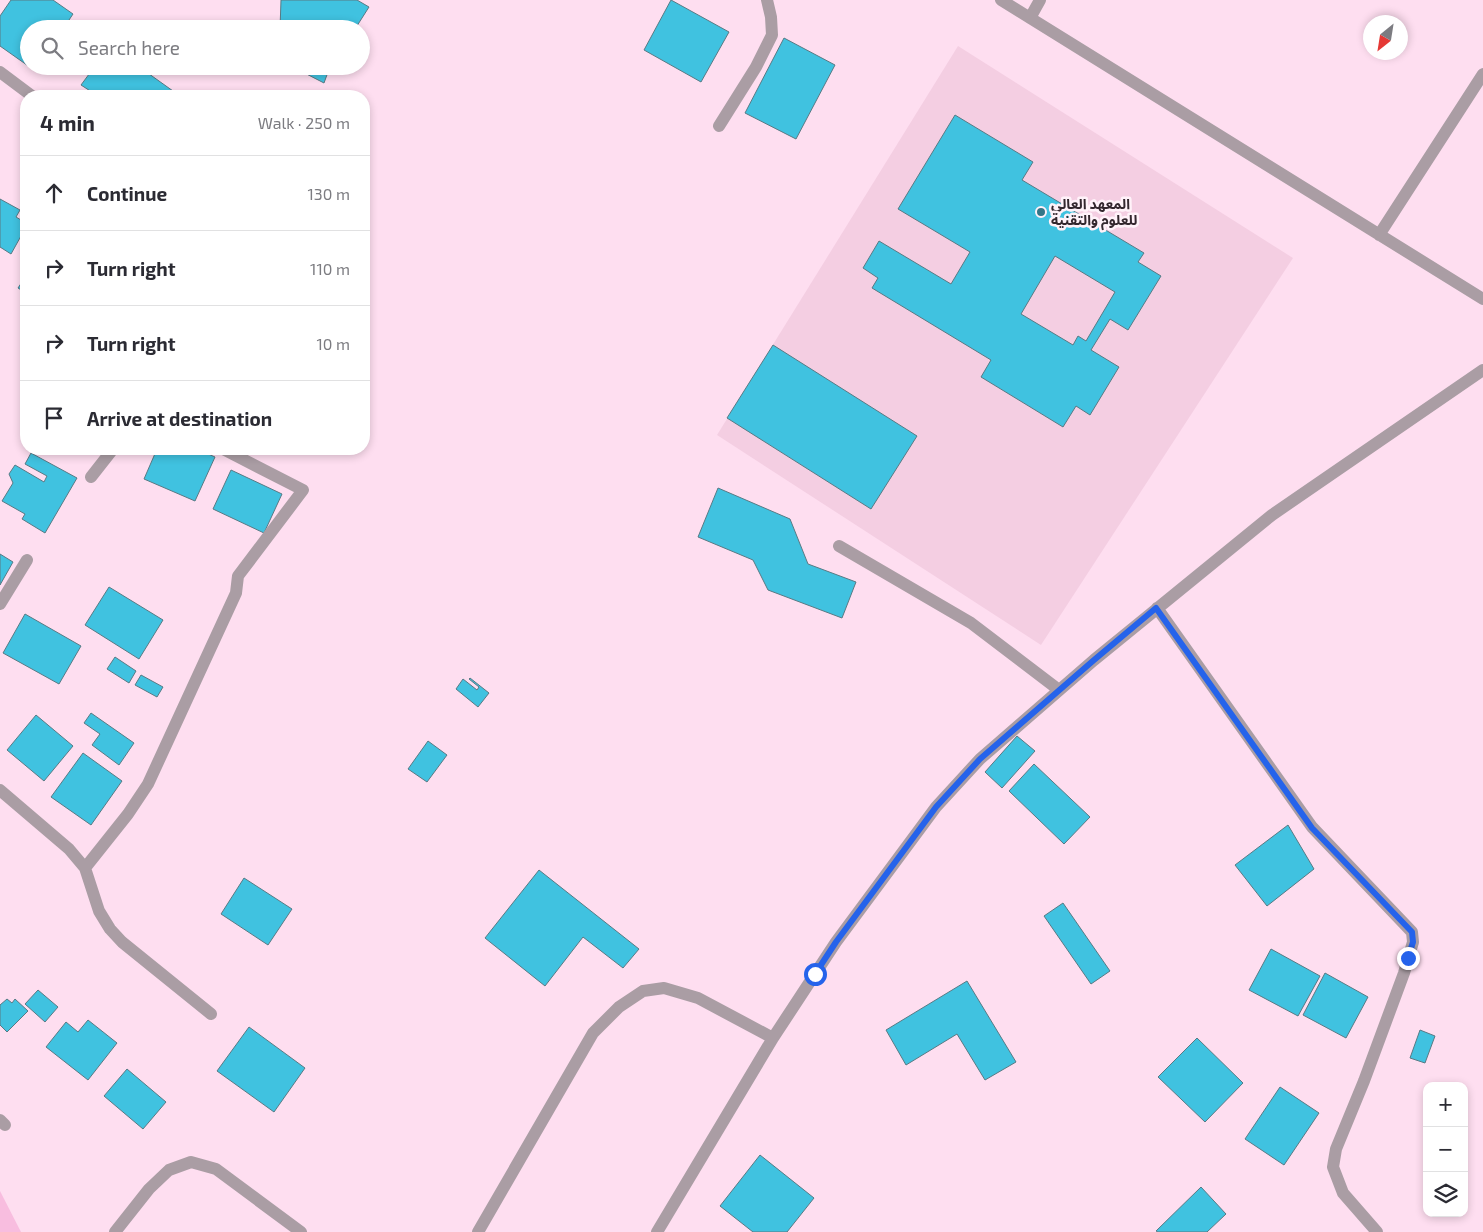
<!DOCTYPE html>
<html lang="en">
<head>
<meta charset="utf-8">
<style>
  :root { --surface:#fff; --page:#f7f7f7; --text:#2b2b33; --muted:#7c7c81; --line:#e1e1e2 }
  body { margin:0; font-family:"Exo 2","Noto Sans Arabic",sans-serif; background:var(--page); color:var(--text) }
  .controls { position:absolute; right:15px; bottom:15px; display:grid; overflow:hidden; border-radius:10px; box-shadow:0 2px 8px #0003 }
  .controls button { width:45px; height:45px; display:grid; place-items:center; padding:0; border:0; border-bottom:1px solid var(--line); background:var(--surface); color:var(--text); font:25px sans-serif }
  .compass { position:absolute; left:1363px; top:15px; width:45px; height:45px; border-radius:50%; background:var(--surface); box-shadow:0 2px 8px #0003; rotate:210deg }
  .stop { position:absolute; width:15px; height:15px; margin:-11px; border:4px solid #2563eb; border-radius:50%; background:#fff }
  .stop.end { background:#2563eb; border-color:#fff; box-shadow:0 1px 5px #0008 }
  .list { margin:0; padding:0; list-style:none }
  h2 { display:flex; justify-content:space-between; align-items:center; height:65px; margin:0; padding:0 20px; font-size:21px }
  h2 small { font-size:16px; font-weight:400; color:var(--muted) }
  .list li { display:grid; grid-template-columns:32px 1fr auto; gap:15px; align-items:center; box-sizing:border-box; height:75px; padding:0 20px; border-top:1px solid var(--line) }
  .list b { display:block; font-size:19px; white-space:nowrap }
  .list em { font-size:16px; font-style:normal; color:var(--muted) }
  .icon { flex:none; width:28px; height:28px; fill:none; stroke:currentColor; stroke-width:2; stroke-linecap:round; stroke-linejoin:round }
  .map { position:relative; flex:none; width:1483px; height:1232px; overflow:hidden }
  .search { position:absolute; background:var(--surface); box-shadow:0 2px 8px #0003; left:20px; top:20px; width:350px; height:55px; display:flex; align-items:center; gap:12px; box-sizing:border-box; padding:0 18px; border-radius:28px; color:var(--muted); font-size:19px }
  .panel { position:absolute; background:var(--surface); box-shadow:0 2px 8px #0003; left:20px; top:90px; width:350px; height:365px; border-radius:20px }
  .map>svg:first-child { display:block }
</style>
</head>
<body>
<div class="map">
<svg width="1483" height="1232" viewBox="0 0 1483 1232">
  <rect width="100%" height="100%" fill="#fedef0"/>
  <path fill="#f4cee2" d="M958,46L1293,258L1041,645L717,435Z"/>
  <path fill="#f8bddf" d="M0,1191L21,1232H0Z"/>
  <path fill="#40c2e0" stroke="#587a84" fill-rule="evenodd" d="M11,0H53L73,14L63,29H29V66H37L34,70L0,46V16Z
    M281,0H357L369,7L355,29H280Z
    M671,0L729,32L701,82L644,50Z
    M784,38L835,65L796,139L745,113Z
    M95,66H138L180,96H98L81,85Z
    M291,66H347L344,71L328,72L324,83Z
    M955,115L1033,162L1022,180L1144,253L1138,262L1161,276L1128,330L1110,319L1091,350L1119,367L1090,415L1076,406L1063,427L981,377L991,360L872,288L878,278L863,268L879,241L951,284L970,252L898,209ZM1055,256L1115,292L1086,341L1078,336L1073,345L1021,314Z
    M0,199L20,210L16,217L26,223V227L11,254L0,247Z
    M26,276V293L18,288Z
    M773,345L917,436L871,509L727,418Z
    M157,449H197L215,457L195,501L144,479Z
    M31,453L77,478L45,533L22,519L25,514L2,501L13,483L9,474L15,465L44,482L47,476L25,464Z
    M231,470L282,494L264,533L213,509Z
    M718,488L790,519L808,564L856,582L842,618L768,590L753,560L698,537Z
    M0,554L13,562L0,585Z
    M109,587L163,620L139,659L85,625Z
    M25,614L81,646L59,684L3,653Z
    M115,657L136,671L129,683L107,669Z
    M141,675L163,687L157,697L135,685Z
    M470,678L489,693L478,707L456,689L463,679L477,690L479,687L469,679Z
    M91,713L134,743L119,765L92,745L100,734L84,723Z
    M36,715L73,746L44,781L7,750Z
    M1017,736L1035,751L1002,788L985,772Z
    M428,741L447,755L427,782L408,769Z
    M83,753L122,781L91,825L51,797Z
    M1034,764L1090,817L1064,844L1009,791Z
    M1288,825L1314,869L1267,906L1235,865Z
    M539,870L639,949L623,968L583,937L545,986L485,938Z
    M244,878L292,909L268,945L221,914Z
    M1063,903L1110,971L1091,984L1044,916Z
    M1271,949L1320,976L1298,1016L1249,990Z
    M1325,973L1368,997L1346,1038L1303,1015Z
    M967,981L1016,1062L985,1080L957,1034L906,1065L886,1030Z
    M38,990L58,1007L45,1022L25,1004Z
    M7,999L12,1003L15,999L28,1011L7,1032L0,1025V1005Z
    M88,1020L117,1043L88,1080L46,1047L66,1022L78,1032Z
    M249,1027L305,1068L274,1112L217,1071Z
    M1420,1030L1435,1036L1425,1063L1410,1058Z
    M1197,1038L1243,1083L1205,1122L1158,1077Z
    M127,1069L166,1102L143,1129L104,1096Z
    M1280,1087L1319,1113L1284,1165L1245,1139Z
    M760,1155L814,1198L787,1232H753L720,1206Z
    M1201,1187L1226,1214L1207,1232H1158L1156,1231Z"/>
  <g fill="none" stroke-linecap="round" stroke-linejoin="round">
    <path stroke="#aa9da4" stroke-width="12" d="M1001,0L1483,299
      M1030,18L1040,0
      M0,72L32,96
      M719,126L756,67L772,35L771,17L767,0
      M1379,235L1483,74
      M91,477L113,449
      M839,546L971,623L1059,690
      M0,604L27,560
      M1157,608L1312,827L1412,932L1413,942L1404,973L1364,1081L1336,1149L1333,1167L1343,1193L1377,1232
      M0,790L69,849L85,868L99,911L110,929L122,942L211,1014
      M85,868L128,814L148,784L236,593L238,576L303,490L223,449
      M0,1120L5,1125
      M115,1232L149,1189L169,1170L191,1162L216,1169L301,1232
      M478,1232L593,1033L619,1007L643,991L664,988L698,998L773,1038
      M657,1232L773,1038L836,942L936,807L980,759L1094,660L1272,515L1483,370"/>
  </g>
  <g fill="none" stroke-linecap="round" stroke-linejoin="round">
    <path stroke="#2563eb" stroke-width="6" d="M815,974L836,942L936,807L980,759L1094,660L1156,608L1312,828L1412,932L1413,942L1408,958"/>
  </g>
  <circle fill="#337687" stroke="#fff2f9" stroke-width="2" cx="1041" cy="212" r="5"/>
  <g text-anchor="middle" stroke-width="5" stroke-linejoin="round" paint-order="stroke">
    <g font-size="14" font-weight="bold" fill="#33272e" stroke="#fff2f9" text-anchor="start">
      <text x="1051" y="209">المعهد العالي<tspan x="1051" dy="16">للعلوم والتقنية</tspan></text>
    </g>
  </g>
</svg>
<div class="controls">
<button>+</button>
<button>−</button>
<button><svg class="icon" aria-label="layers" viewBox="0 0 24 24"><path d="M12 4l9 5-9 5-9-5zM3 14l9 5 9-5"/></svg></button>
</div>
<svg class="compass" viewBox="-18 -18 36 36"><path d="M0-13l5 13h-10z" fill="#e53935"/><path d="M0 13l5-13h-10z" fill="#7c7c81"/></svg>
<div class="stop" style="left:815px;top:974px"></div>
<div class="stop end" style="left:1408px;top:958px"></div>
<div class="search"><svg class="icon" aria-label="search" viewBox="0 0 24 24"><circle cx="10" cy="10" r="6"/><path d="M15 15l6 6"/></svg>Search here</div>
<section class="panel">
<h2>4 min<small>Walk · 250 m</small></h2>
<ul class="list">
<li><svg class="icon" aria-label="ahead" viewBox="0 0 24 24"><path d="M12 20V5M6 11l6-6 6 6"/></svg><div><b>Continue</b></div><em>130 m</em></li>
<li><svg class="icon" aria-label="right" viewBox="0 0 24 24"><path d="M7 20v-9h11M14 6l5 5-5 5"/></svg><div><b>Turn right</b></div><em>110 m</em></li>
<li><svg class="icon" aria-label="right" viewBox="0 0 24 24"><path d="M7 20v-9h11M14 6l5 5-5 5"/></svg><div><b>Turn right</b></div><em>10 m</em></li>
<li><svg class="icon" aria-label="arrive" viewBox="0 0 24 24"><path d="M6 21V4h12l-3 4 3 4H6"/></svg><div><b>Arrive at destination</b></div></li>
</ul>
</section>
</div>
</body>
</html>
